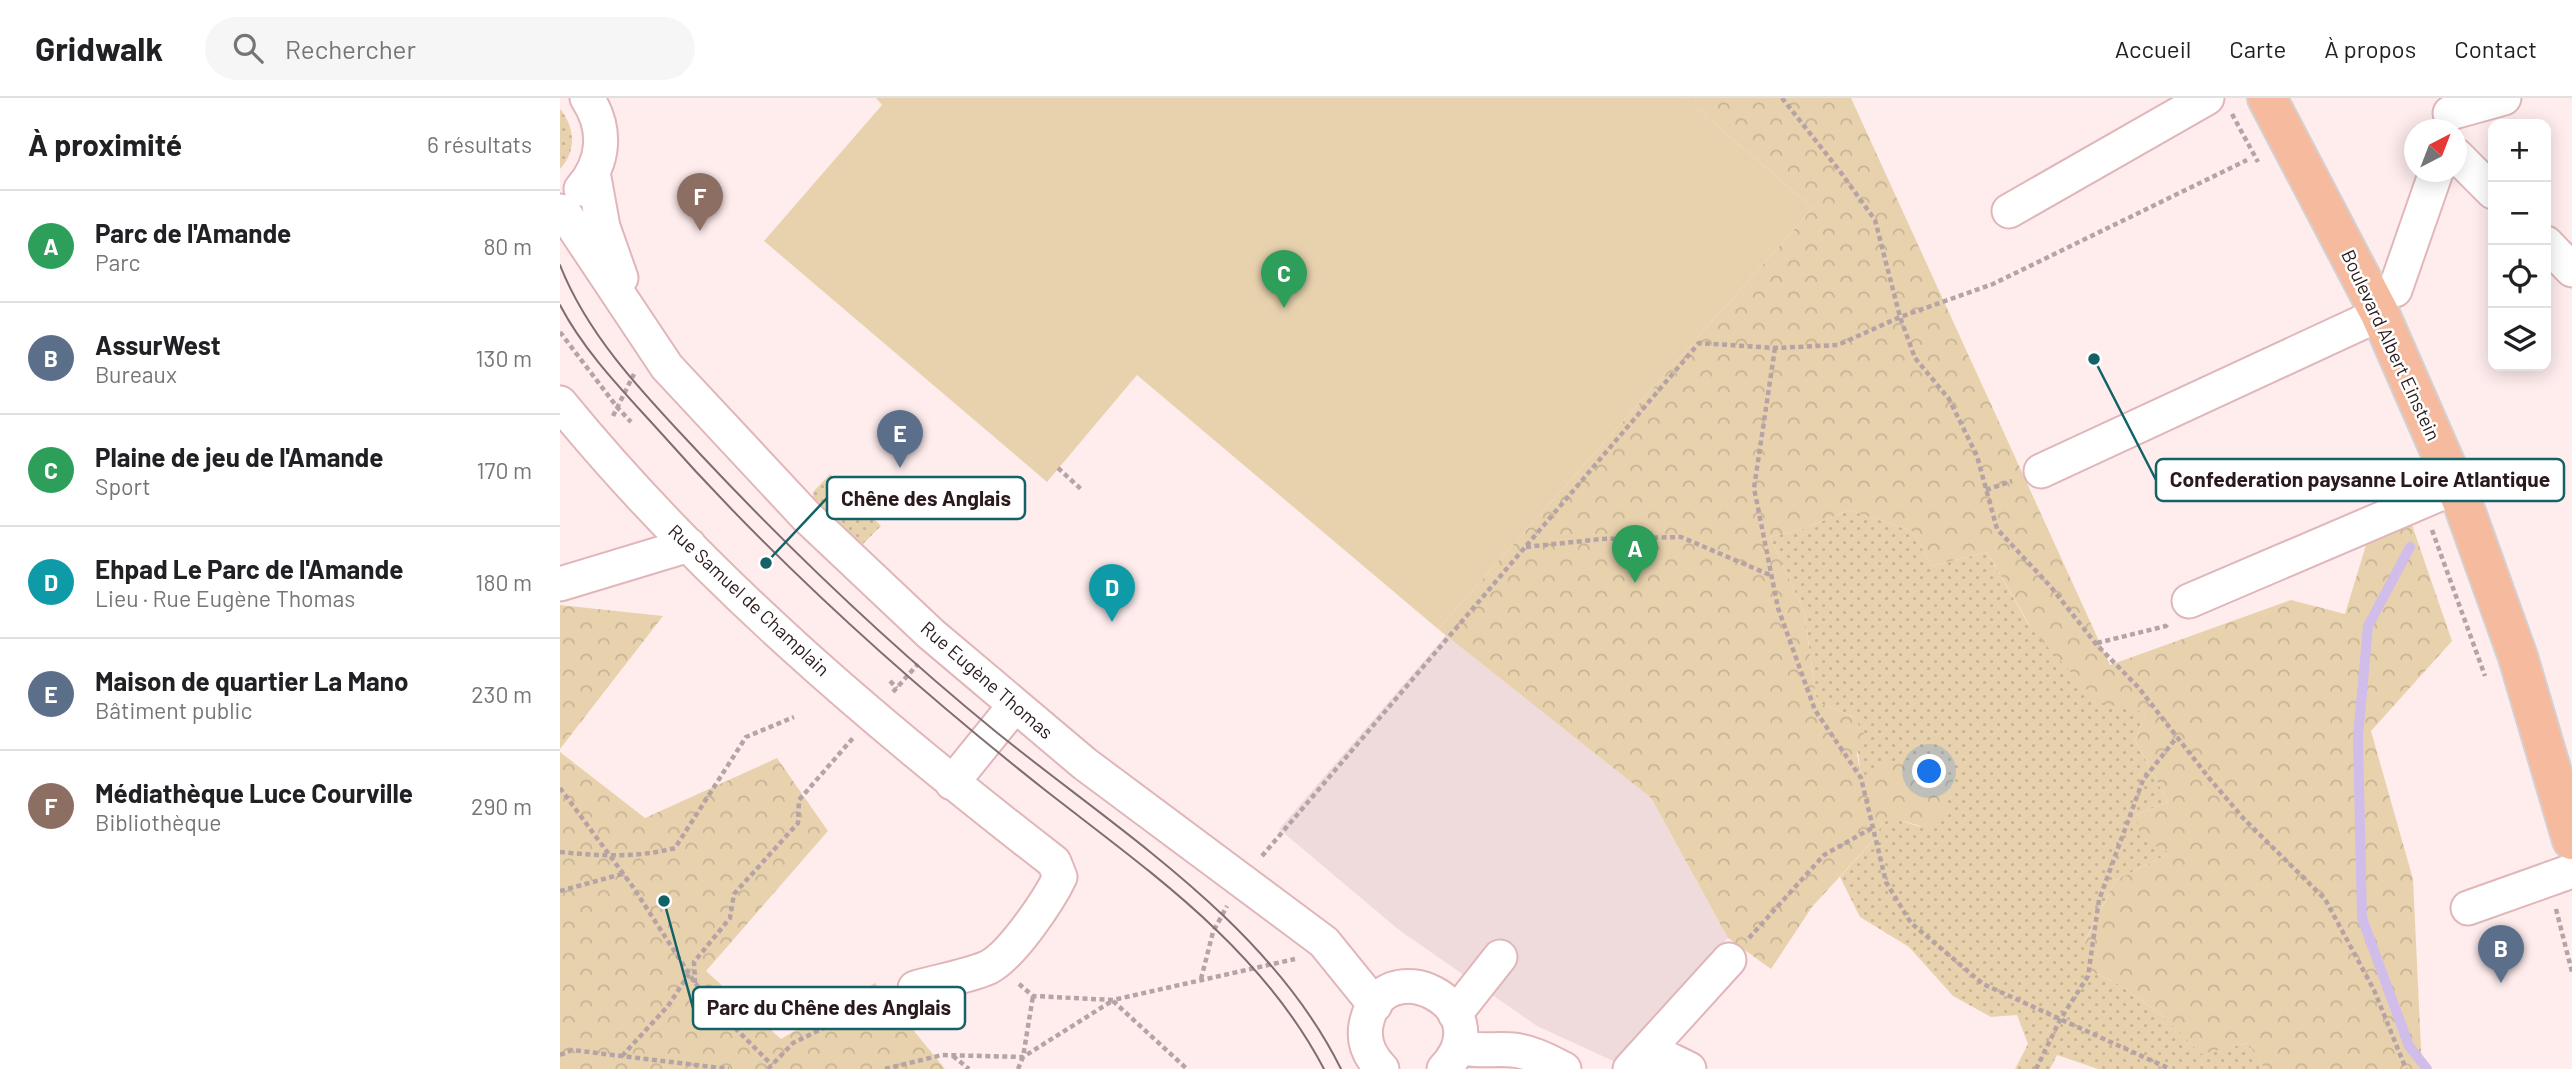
<!DOCTYPE html>
<html lang="fr">
<head>
<meta charset="utf-8">
<style>
  :root { --surface:#fff; --page:#f6f6f6; --text:#202124; --muted:#757577; --line:#e0e0e0; --accent:#d93025 }
  body { margin:0; font-family:Barlow,sans-serif; background:var(--page); color:var(--text) }
  .controls { position:absolute; right:21px; top:21px; display:grid; overflow:hidden; border-radius:14px; box-shadow:0 4px 18px #0003 }
  .controls button { width:63px; height:63px; display:grid; place-items:center; padding:0; border:0; border-bottom:2px solid var(--line); background:var(--surface); color:var(--text); font:35px sans-serif }
  .compass { position:absolute; left:1844px; top:21px; width:63px; height:63px; border-radius:50%; background:var(--surface); box-shadow:0 4px 18px #0003; rotate:42deg }
  .you { position:absolute; left:1370px; top:674px; width:24px; height:24px; margin:-18px; border:5px solid #fff; border-radius:50%; background:#1a73e8; box-shadow:0 0 0 10px #1a73e833 }
  .badge { display:grid; place-items:center; width:46px; height:46px; border-radius:50%; background:var(--accent); color:#fff; font-size:23px; font-weight:700 }
  .pin { position:absolute; translate:-50% -58px; filter:drop-shadow(0 2px 4px #0008) }
  .pin::after { content:''; position:absolute; top:37px; width:24px; height:21px; background:inherit; clip-path:polygon(0 0,100% 0,50% 100%) }
  .list { margin:0; padding:0; list-style:none }
  h2 { display:flex; justify-content:space-between; align-items:center; height:91px; margin:0; padding:0 28px; font-size:30px }
  h2 small { font-size:23px; font-weight:400; color:var(--muted) }
  .list li { display:grid; grid-template-columns:46px 1fr auto; gap:21px; align-items:center; box-sizing:border-box; height:112px; padding:0 28px; border-top:2px solid var(--line) }
  .list b { display:block; font-size:26px; white-space:nowrap }
  .list p { margin:0; font-size:23px; white-space:nowrap; color:var(--muted) }
  .list em { font-size:23px; font-style:normal; color:var(--muted) }
  .icon { flex:none; width:38px; height:38px; fill:none; stroke:currentColor; stroke-width:2; stroke-linecap:round; stroke-linejoin:round }
  .map { position:relative; flex:none; width:2012px; height:971px; overflow:hidden }
  header { display:flex; align-items:center; gap:42px; box-sizing:border-box; height:98px; padding:0 35px; background:var(--surface); border-bottom:2px solid var(--line) }
  header strong { font-size:33px }
  nav { display:flex; gap:38px; margin-inline-start:auto; font-size:24px }
  .search { width:490px; height:63px; background:var(--page); display:flex; align-items:center; gap:18px; box-sizing:border-box; padding:0 24px; border-radius:38px; color:var(--muted); font-size:26px }
  main { display:flex }
  aside { flex:1; background:var(--surface) }
  .map>svg:first-child { display:block }
</style>
</head>
<body>
<header>
<strong>Gridwalk</strong>
<div class="search"><svg class="icon" aria-label="search" viewBox="0 0 24 24"><circle cx="10" cy="10" r="6"/><path d="M15 15l6 6"/></svg>Rechercher</div>
<nav><a>Accueil</a><a>Carte</a><a>À propos</a><a>Contact</a></nav>
</header>
<main>
<aside>
<h2>À proximité<small>6 résultats</small></h2>
<ul class="list">
<li><span class="badge" style="background:#2e9e5b">A</span><div><b>Parc de l'Amande</b><p>Parc</p></div><em>80 m</em></li>
<li><span class="badge" style="background:#5c6f8a">B</span><div><b>AssurWest</b><p>Bureaux</p></div><em>130 m</em></li>
<li><span class="badge" style="background:#2e9e5b">C</span><div><b>Plaine de jeu de l'Amande</b><p>Sport</p></div><em>170 m</em></li>
<li><span class="badge" style="background:#0f9aa8">D</span><div><b>Ehpad Le Parc de l'Amande</b><p>Lieu · Rue Eugène Thomas</p></div><em>180 m</em></li>
<li><span class="badge" style="background:#5c6f8a">E</span><div><b>Maison de quartier La Mano</b><p>Bâtiment public</p></div><em>230 m</em></li>
<li><span class="badge" style="background:#8d6e63">F</span><div><b>Médiathèque Luce Courville</b><p>Bibliothèque</p></div><em>290 m</em></li>
</ul>
</aside>
<div class="map">
<svg width="2012" height="971" viewBox="0 0 2012 971">
  <defs>
    <pattern id="grass-dots" width="8" height="8" patternUnits="userSpaceOnUse" patternTransform="scale(1.75)"><rect width="8" height="8" fill="#e8d2ae"/><path d="M2 2h.1M6 6h.1" fill="none" stroke="#c7b495" stroke-width="1.8" stroke-linecap="round"/></pattern>
    <pattern id="park-crowns" width="20" height="18" patternUnits="userSpaceOnUse" patternTransform="scale(1.75)"><rect width="20" height="18" fill="#e8d2ae"/><path d="M2 6a3 3 0 1 1 6 0M12 15a3 3 0 1 1 6 0" fill="none" stroke="#c7b495"/></pattern>
  </defs>
  <rect width="100%" height="100%" fill="#ffedee"/>
  <path fill="#f0dbdc" d="M886,537L1091,700L1168,840L1053,963L977,928L839,832L719,731Z"/>
  <path fill="url(#grass-dots)" d="M0,11C15,29 17,53 0,71Z
    M270,376L321,428L301,448L253,399V394Z
    M1289,412L1352,433L1372,468L1427,454L1469,527L1586,615L1575,642L1608,704L1576,717L1610,755L1556,782L1525,843V871L1558,886L1601,916L1641,955L1689,945L1705,971H1538L1497,957L1490,971H1455L1468,946L1457,917L1431,919L1393,898L1349,849L1300,819L1280,779L1317,738L1322,723H1342L1361,729L1301,680L1294,619L1257,604L1244,514L1210,439L1243,431Z"/>
  <path fill="url(#park-crowns)" d="M1125,0H1291L1550,567L1731,502L1785,516L1806,447L1851,424L1892,543L1811,633L1853,781L1862,971H1705L1688,945L1641,956L1601,916L1558,886L1525,871V844L1556,782L1610,755L1581,741L1576,717L1608,704L1575,642L1586,615L1538,604L1473,533L1427,454L1372,468L1352,433L1289,412L1243,431L1210,439L1244,514L1257,604L1294,619L1304,636L1297,656L1301,680L1319,668L1368,658L1393,682L1381,721L1367,730L1343,723H1322L1317,738L1252,809L1211,871L1168,840L1091,700L878,531L1253,110Z
    M0,507L103,518L0,651Z
    M0,654L85,720L217,660L268,733L146,873L221,941L315,885L385,971H0Z"/>
  <path fill="#e8d2ae" d="M316,0H1125L1253,110L878,531L577,277L487,384L204,143L322,7Z"/>
  <g fill="none" stroke-linecap="round" stroke-linejoin="round">
    <path stroke="#d0bdea" stroke-width="10" d="M1850,449L1808,528L1798,639L1802,820L1849,948L1867,971"/>
    <g stroke="#e0b6b9" stroke-width="37">
      <path id="minor" d="M1890,15L1944,0
        M1896,57L1933,94
        M33,74L43,129L61,180
        M21,91C45,64 47,30 27,0
        M0,113L7,119L107,269L246,418L371,536L525,666L764,844L815,907
        M1449,113L1647,0
        M1986,145L2012,172
        M1835,192L1876,74
        M0,305C142,479 317,627 494,764L500,779C489,802 452,857 429,869C413,877 375,884 355,890
        M1481,373L1820,216
        M0,486L129,447
        M1629,503L1896,389
        M392,685L455,607
        M1908,810L2012,773
        M895,916L940,859
        M899,948C917,955 934,950 953,952C972,954 988,963 1004,971
        M1088,951L1129,971
        M822,971C810,959 803,944 806,927C821,846 945,908 884,971
        M1070,971L1169,862"/>
    </g>
    <g stroke="#d4d1d2" stroke-width="42">
      <path id="major" d="M1707,0L1820,216L1903,406L1958,559L2012,742"/>
    </g>
    <path stroke="#b5a3a5" stroke-width="4.5" stroke-dasharray="5 3.5" stroke-linecap="butt" d="M1222,0L1279,72L1315,122L1340,219L1355,260L1389,301L1417,358L1437,431L1491,489L1536,546L1578,589L1649,680L1684,721L1765,801L1814,892L1846,971
      M1672,16L1698,64
      M0,234L57,309L71,324
      M1215,250L1194,390L1218,510L1255,612L1301,680L1326,784L1351,825L1423,886L1610,971
      M53,318L74,276
      M498,370L522,392
      M1426,392L1452,383
      M1872,432L1925,578
      M966,449L1042,441L1121,439L1210,477
      M1537,545L1606,528L1608,525
      M330,583L337,590
      M333,594L358,566
      M0,690L73,789L135,885L163,918L212,967
      M0,754C38,758 78,760 115,750L186,639L234,619
      M702,758L1139,245L1215,250L1278,247L1340,219L1433,186L1687,62
      M0,793L62,776
      M1996,811L2012,874
      M1189,840L1264,757L1312,730
      M641,881L653,834L667,808
      M135,885L134,864L170,820L174,796L238,725L239,702L293,640
      M459,886L473,898L553,902L735,861
      M553,903L627,971
      M0,957L12,952L169,971
      M62,958L108,908L129,876
      M393,958L409,971
      M208,971L233,945L325,900
      M325,971L382,957L463,959L552,903
      M458,971L463,959L473,898
      M1476,971L1500,922L1528,878L1539,802L1583,682L1617,639"/>
    <use href="#minor" stroke="#fff" stroke-width="33"/>
    <use href="#major" stroke="#f6bb9e" stroke-width="38"/>
    <path stroke="#7e6d6f" stroke-width="2" d="M0,167C29,241 88,300 141,357C233,455 331,548 435,633C558,733 709,825 781,971
      M0,207C25,255 65,295 101,335C217,466 347,583 485,692C590,774 700,849 764,971"/>
  </g>
  <g text-anchor="middle" stroke-width="5" stroke-linejoin="round" paint-order="stroke">
    <g font-size="19" fill="#2a1a1c" stroke="#fff">
      <text transform="translate(1831 247) rotate(65)" y="7">Boulevard Albert Einstein</text>
      <text transform="translate(189 502) rotate(43)" y="7">Rue Samuel de Champlain</text>
      <text transform="translate(427 582) rotate(41)" y="7">Rue Eugène Thomas</text>
    </g>
  </g>
  <path fill="none" stroke="#126267" stroke-width="2.5" d="M1534 261L1596 382M206 465L267 400M104 803L133 910"/>
  <g fill="#126267" stroke="#fff" stroke-width="2.5">
    <circle cx="1534" cy="261" r="7"/>
    <circle cx="206" cy="465" r="7"/>
    <circle cx="104" cy="803" r="7"/>
  </g>
  <g fill="#fff" stroke="#126267" stroke-width="2.5">
    <rect x="1596" y="361" width="408" height="42" rx="7"/>
    <rect x="267" y="379" width="198" height="42" rx="7"/>
    <rect x="133" y="889" width="272" height="42" rx="7"/>
  </g>
  <g font-size="21" text-anchor="middle" font-weight="bold" fill="#2a1a1c">
    <text x="1800" y="389">Confederation paysanne Loire Atlantique</text>
    <text x="366" y="408">Chêne des Anglais</text>
    <text x="269" y="917">Parc du Chêne des Anglais</text>
  </g>
</svg>
<div class="controls">
<button>+</button>
<button>−</button>
<button><svg class="icon" aria-label="locate" viewBox="0 0 24 24"><circle cx="12" cy="12" r="6"/><path d="M12 2v4M12 18v4M2 12h4M18 12h4"/></svg></button>
<button><svg class="icon" aria-label="layers" viewBox="0 0 24 24"><path d="M12 4l9 5-9 5-9-5zM3 14l9 5 9-5"/></svg></button>
</div>
<svg class="compass" viewBox="-18 -18 36 36"><path d="M0-13l5 13h-10z" fill="#e53935"/><path d="M0 13l5-13h-10z" fill="#757577"/></svg>
<div class="you"></div>
<div class="pin badge" style="left:1075px;top:485px;background:#2e9e5b">A</div>
<div class="pin badge" style="left:1941px;top:885px;background:#5c6f8a">B</div>
<div class="pin badge" style="left:724px;top:210px;background:#2e9e5b">C</div>
<div class="pin badge" style="left:552px;top:524px;background:#0f9aa8">D</div>
<div class="pin badge" style="left:340px;top:370px;background:#5c6f8a">E</div>
<div class="pin badge" style="left:140px;top:133px;background:#8d6e63">F</div>
</div>
</main>
</body>
</html>
